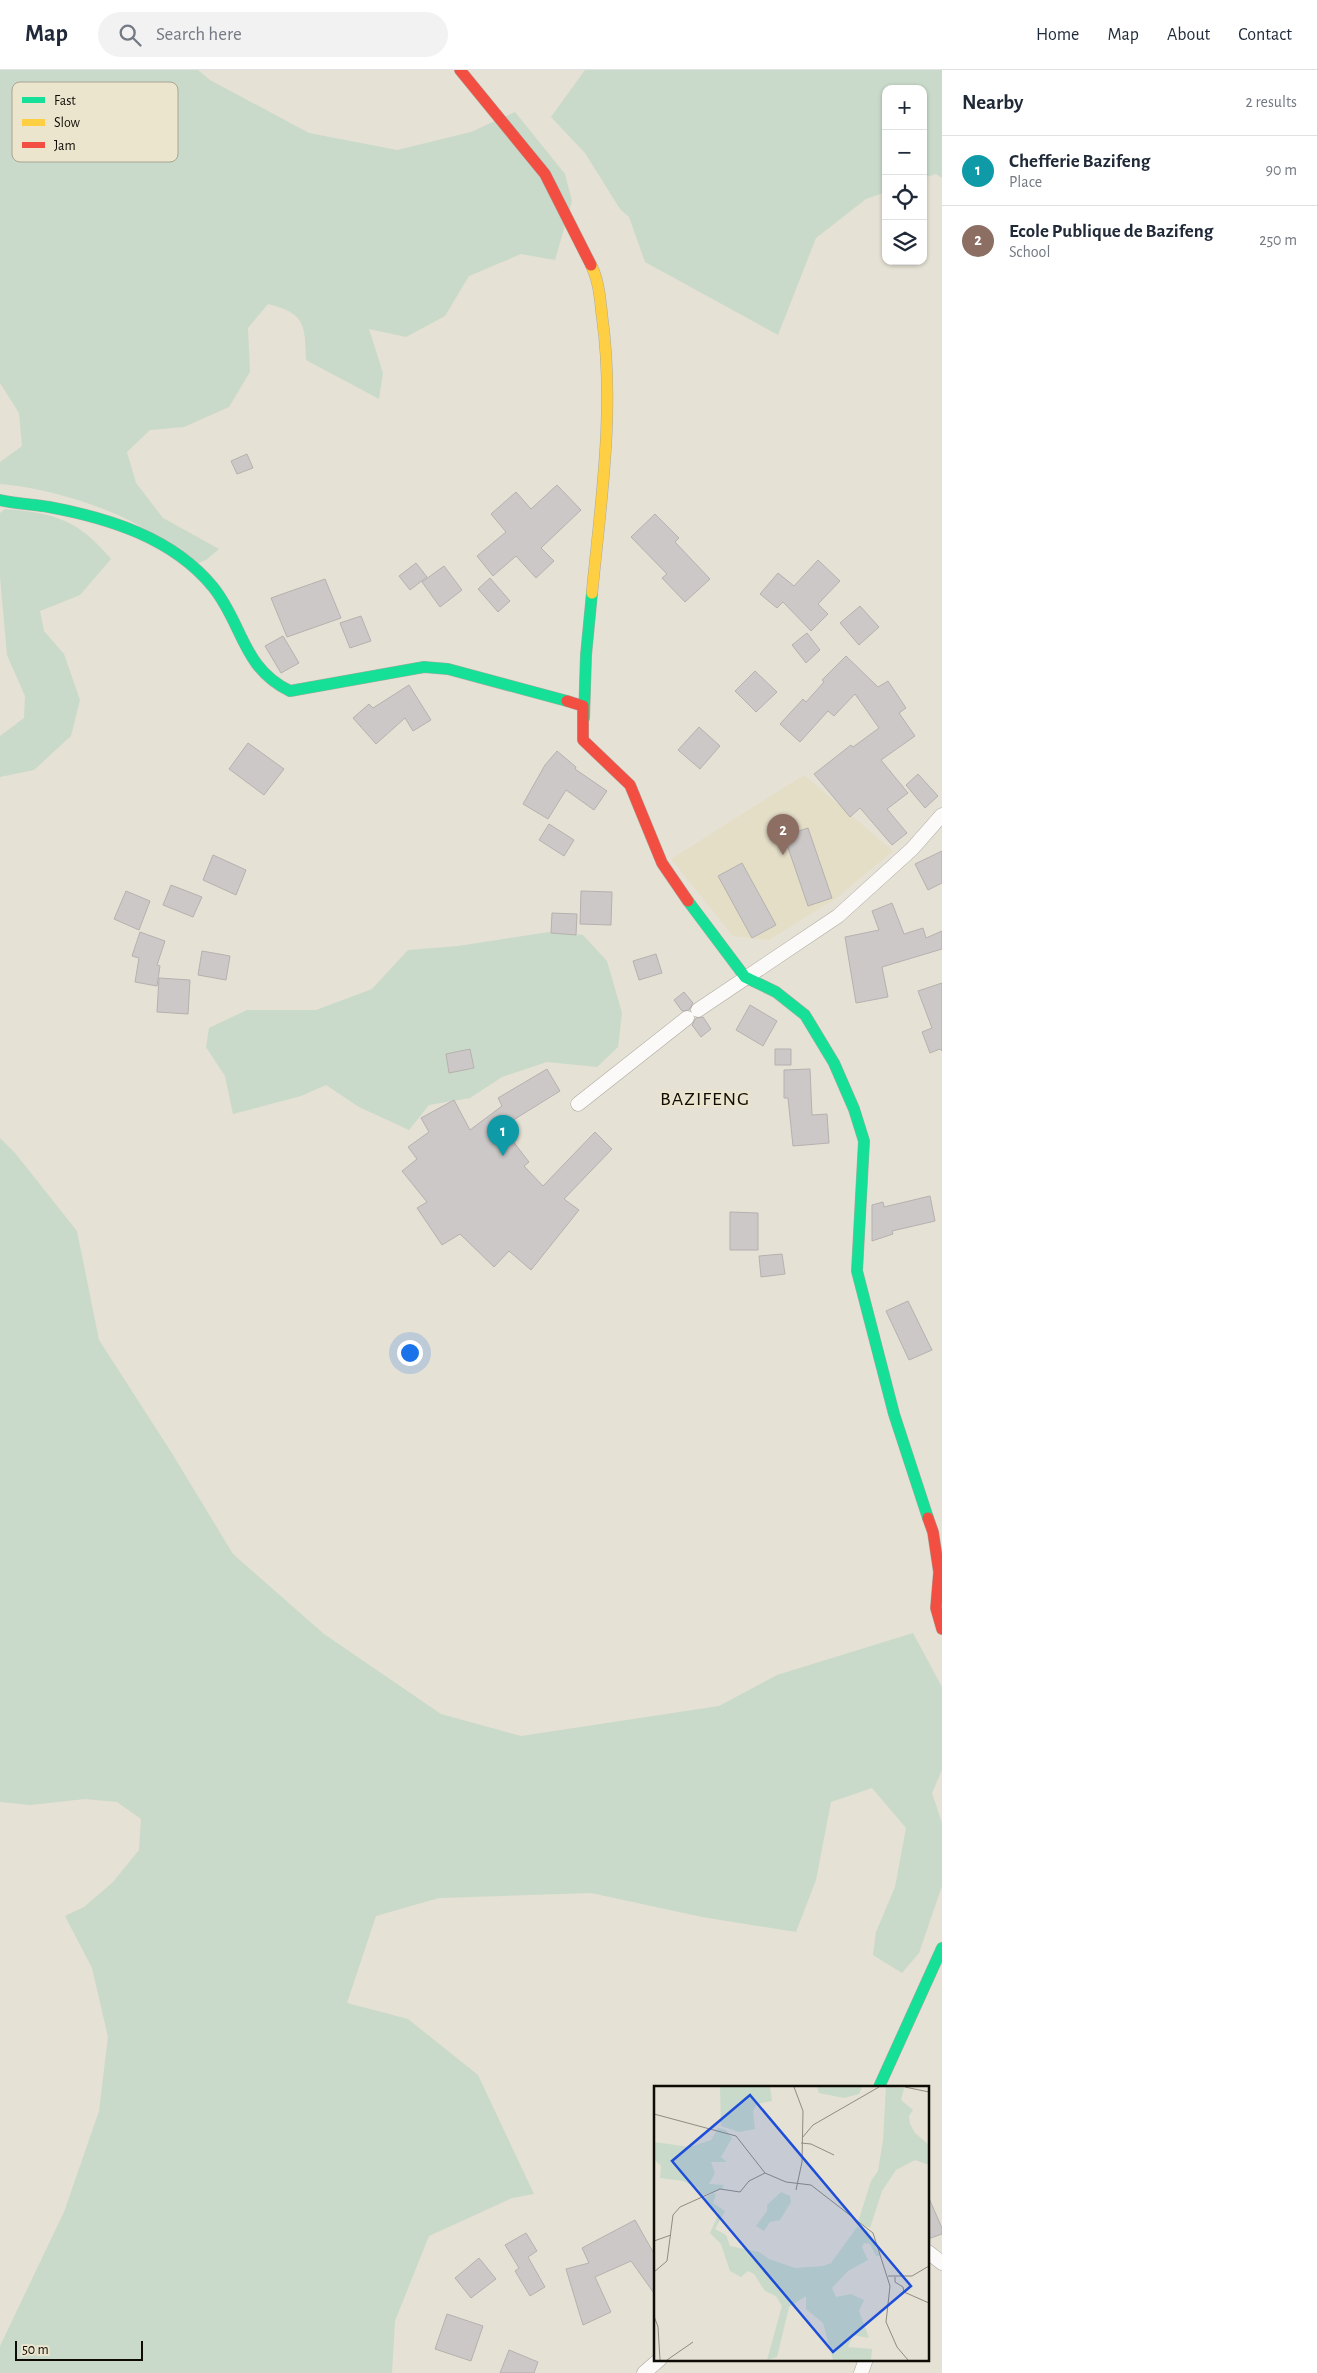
<!DOCTYPE html>
<html lang="en">
<head>
<meta charset="utf-8">
<style>
  :root { --surface:#fff; --page:#f2f2f3; --text:#1f2937; --muted:#747a83; --line:#e0e1e3; --accent:#59574d }
  body { margin:0; font-family:"Alegreya Sans",sans-serif; background:var(--page); color:var(--text) }
  .controls { position:absolute; right:15px; top:15px; display:grid; overflow:hidden; border-radius:10px; box-shadow:0 1px 4px #0004 }
  .controls button { width:45px; height:45px; display:grid; place-items:center; padding:0; border:0; border-bottom:1px solid var(--line); background:var(--surface); color:var(--text); font:25px sans-serif }
  .scale { position:absolute; left:15px; bottom:12px; width:128px; box-sizing:border-box; padding-left:5px; border:2px solid #0e0c05; border-top:0; font-size:14px; line-height:18px; white-space:nowrap; color:#0e0c05; -webkit-text-stroke:4px #ebe5ce; paint-order:stroke }
  .you { position:absolute; left:409px; top:1282px; width:18px; height:18px; margin:-12px; border:4px solid #fff; border-radius:50%; background:#1a73e8; box-shadow:0 0 0 8px #1a73e833 }
  .badge { display:grid; place-items:center; width:32px; height:32px; border-radius:50%; background:var(--accent); color:#fff; font-size:16px; font-weight:700 }
  .pin { position:absolute; translate:-50% -41px; filter:drop-shadow(0 1px 2px #0008) }
  .pin::after { content:''; position:absolute; top:26px; width:18px; height:15px; background:inherit; clip-path:polygon(0 0,100% 0,50% 100%) }
  .list { margin:0; padding:0; list-style:none }
  h2 { display:flex; justify-content:space-between; align-items:center; height:65px; margin:0; padding:0 20px; font-size:21px }
  h2 small { font-size:16px; font-weight:400; color:var(--muted) }
  .list li { display:grid; grid-template-columns:32px 1fr auto; gap:15px; align-items:center; box-sizing:border-box; height:70px; padding:0 20px; border-top:1px solid var(--line) }
  .list b { display:block; font-size:19px; white-space:nowrap }
  .list p { margin:0; font-size:16px; white-space:nowrap; color:var(--muted) }
  .list em { font-size:16px; font-style:normal; color:var(--muted) }
  .icon { flex:none; width:28px; height:28px; fill:none; stroke:currentColor; stroke-width:2; stroke-linecap:round; stroke-linejoin:round }
  .map { position:relative; flex:none; width:942px; height:2303px; overflow:hidden }
  header { display:flex; align-items:center; gap:30px; box-sizing:border-box; height:70px; padding:0 25px; background:var(--surface); border-bottom:1px solid var(--line) }
  header strong { font-size:24px }
  nav { display:flex; gap:28px; margin-inline-start:auto; font-size:18px }
  .search { width:350px; height:45px; background:var(--page); display:flex; align-items:center; gap:12px; box-sizing:border-box; padding:0 18px; border-radius:28px; color:var(--muted); font-size:19px }
  main { display:flex }
  aside { flex:1; background:var(--surface) }
  .map>svg:first-child { display:block }
</style>
</head>
<body>
<header>
<strong>Map</strong>
<div class="search"><svg class="icon" aria-label="search" viewBox="0 0 24 24"><circle cx="10" cy="10" r="6"/><path d="M15 15l6 6"/></svg>Search here</div>
<nav><a>Home</a><a>Map</a><a>About</a><a>Contact</a></nav>
</header>
<main>
<div class="map">
<svg width="942" height="2303" viewBox="0 0 942 2303">
  <rect width="100%" height="100%" fill="#e5e1d4"/>
  <path fill="#e4dec7" d="M804,705L893,781L835,829L769,870L733,866L671,789Z"/>
  <path fill="#c9daca" d="M0,0H198L210,10L309,63L397,80L471,62L515,42L565,104L572,131L555,190L521,184L469,206L445,246L406,267L369,259L383,303L379,329L306,290C305,254 305,243 268,234L248,258L250,302L229,337L184,357L150,360L127,382L136,413L163,448L219,479L206,490L188,497C181,489 174,481 166,474C128,441 50,418 0,414V392L22,376L19,343L0,313Z
    M585,0H942V108L936,104L923,108V19H886V122L866,129L816,168L778,265L645,192L629,147L620,139L585,83L551,47Z
    M5,439C56,443 78,450 111,489L80,525L40,541L44,561L64,584L80,630L71,666L34,700L0,707V666L24,648L25,626L7,585L0,507V443Z
    M549,862L583,865L607,891L622,943L618,977L597,997L547,992L502,1007L470,1028L429,1035L409,1060L359,1037L326,1015L301,1026L233,1044L225,1006L206,977L209,958L247,940H316L372,919L408,880L458,876Z
    M0,1068L15,1083L77,1161L99,1270L173,1385L233,1484L324,1564L441,1644L521,1666L719,1636L777,1605L913,1563L942,1617V1700L932,1723L942,1753V1816L919,1883L902,1903L873,1885L876,1862L895,1817L906,1758L872,1718L831,1732L816,1810L796,1862L702,1847L591,1823L439,1828L376,1846L347,1933L408,1949L478,2005L534,2124L512,2128L429,2166L395,2251L392,2303H0V2276L64,2142L99,2041L108,1967L92,1898L65,1846L84,1837L113,1812L139,1780L141,1749L117,1732L85,1729L30,1735L0,1732Z"/>
  <path fill="#cdc8c8" stroke="#b5b1af" d="M247,384L253,398L237,404L231,391Z
    M557,415L581,440L541,478L554,491L536,508L516,486L493,506L477,486L506,462L491,444L516,422L531,439Z
    M655,444L679,468L675,472L710,509L685,532L662,508L667,504L631,467Z
    M818,490L840,511L818,534L828,544L811,561L783,532L777,538L760,524L778,503L794,516Z
    M416,493L427,507L410,520L399,506Z
    M444,496L462,520L440,537L422,512Z
    M490,508L510,531L498,542L478,519Z
    M325,509L341,548L287,567L271,528Z
    M860,536L879,557L859,575L840,553Z
    M361,546L371,571L350,578L340,553Z
    M807,563L820,580L806,593L792,575Z
    M283,566L299,593L281,603L265,576Z
    M846,586L878,617L888,611L906,638L899,643L915,666L881,690L908,723L887,739L907,763L892,775L860,738L850,747L814,704L851,675L853,677L879,658L855,624L834,646L828,641L800,672L780,654L803,629L806,632L824,612L822,610Z
    M755,601L777,622L756,642L735,621Z
    M409,615L431,650L413,661L405,648L376,674L353,648L369,634L373,638Z
    M699,657L720,676L700,699L678,680Z
    M248,673L284,699L264,725L229,699Z
    M557,681L576,697L575,699L607,721L594,740L566,720L548,749L523,734L545,695Z
    M918,704L938,726L925,738L906,715Z
    M549,754L574,770L564,786L539,770Z
    M808,758L832,828L808,836L784,766Z
    M942,781V813L928,820L915,794Z
    M213,785L246,800L236,825L203,810Z
    M742,793L776,855L752,868L718,806Z
    M171,815L202,827L193,847L163,835Z
    M126,821L150,831L139,860L114,849Z
    M581,821L612,822L611,855L580,854Z
    M892,833L904,864L923,858L926,868L942,861V879L882,897L888,927L856,933L845,867L879,860L872,841Z
    M552,843L577,844L576,865L551,863Z
    M140,862L165,871L157,895L160,896L157,916L135,912L139,888L132,886Z
    M202,881L230,886L226,910L198,905Z
    M656,884L662,903L639,910L633,891Z
    M159,908L190,910L188,944L157,942Z
    M942,913V981L940,979L930,983L922,962L932,958L918,921Z
    M684,922L693,933L689,940L682,941L674,930Z
    M750,935L777,951L763,976L736,960Z
    M703,947L711,959L701,967L692,955L696,948Z
    M470,979L474,998L449,1003L446,984Z
    M775,979H791V995H775Z
    M547,999L560,1021L502,1057L529,1092L524,1096L543,1116L595,1062L612,1079L564,1129L579,1140L531,1200L509,1181L494,1197L460,1164L442,1175L417,1138L427,1132L402,1101L417,1089L408,1077L429,1062L421,1048L454,1030L470,1060L502,1036L498,1028Z
    M810,999L812,1045L827,1044L829,1073L793,1076L788,1028H784V1000Z
    M930,1126L935,1151L892,1161L893,1164L872,1171V1135L883,1132L884,1137Z
    M730,1142L758,1143V1180H730Z
    M782,1184L785,1204L761,1207L759,1186Z
    M908,1231L932,1280L909,1290L886,1241Z
    M928,2126L942,2158V2164L928,2169Z
    M635,2150L656,2187V2226L631,2191L595,2207L611,2242L583,2255L566,2199L589,2193L582,2178Z
    M526,2163L537,2181L528,2187L545,2217L530,2226L515,2201L519,2198L505,2175Z
    M479,2188L496,2209L471,2228L455,2208Z
    M447,2244L483,2256L471,2291L435,2279Z
    M509,2280L538,2292L534,2303H500Z"/>
  <g fill="none" stroke-linecap="round" stroke-linejoin="round">
    <g stroke="#aca99f" stroke-width="15">
      <path id="street" d="M698,940L838,846L912,779L942,745
        M578,1034L687,948
        M928,2182L942,2193
        M644,2303L660,2289
        M861,2303L866,2289"/>
    </g>
    <g stroke="#aca99f" stroke-width="12">
      <path id="fast" d="M0,430C16,434 33,434 49,437C109,448 173,468 213,517C243,554 242,598 290,621L424,597L448,599L567,631
        M584,648L586,585L592,523
        M688,831L745,907L776,922L805,945L834,993L854,1039L864,1071L857,1201L894,1344L928,1448
        M879,2017L942,1878"/>
    </g>
    <g stroke="#aca99f" stroke-width="12">
      <path id="slow" d="M591,195C599,211 600,228 602,246C615,338 601,431 592,523"/>
    </g>
    <g stroke="#aca99f" stroke-width="12">
      <path id="jam" d="M460,0L545,104L591,195
        M567,631L583,636V670L630,715L662,793L688,831
        M928,1448L933,1462L939,1502L936,1538L942,1559"/>
    </g>
    <use href="#street" stroke="#fbfaf9" stroke-width="14"/>
    <use href="#fast" stroke="#16e098" stroke-width="11"/>
    <use href="#slow" stroke="#ffcf43" stroke-width="11"/>
    <use href="#jam" stroke="#f24e42" stroke-width="11"/>
  </g>
  <g text-anchor="middle" stroke-width="4.5" stroke-linejoin="round" paint-order="stroke">
    <g font-size="20" letter-spacing="1" fill="#0e0c05" stroke="#ebe5ce">
      <text x="705" y="1035">BAZIFENG</text>
    </g>
  </g>
  <g transform="translate(654 2016)">
    <rect width="275" height="275" fill="#e5e1d4"/>
    <path d="M66,1H116L118,15L103,18L99,25L101,43L85,46L67,40ZM163,1H208L205,8L190,12L165,7ZM232,1L250,2L247,14L259,24L255,30L256,38L261,47L275,59V79L261,74L242,84L228,105L216,142L204,137L205,133L217,95L224,85L229,54ZM64,42L72,44L78,52L67,71L73,76H57L61,87L55,98L70,99L68,103L46,110L44,102L29,95L6,92L7,80L0,73V56L36,61L57,54ZM127,106L136,110L137,116L126,134L116,136L110,145L102,140L113,125V119ZM59,107L62,108L59,117L71,125L61,143L72,149L76,160L105,166L115,173L141,182L169,180L177,177L203,141L214,145L226,170H222L216,158L210,157L208,161L214,174L194,185L178,202L182,211L197,208L210,214L205,225L215,252L199,249L194,261L218,263L217,274H179L169,237L152,223V210L135,221L123,271L113,274L128,220L122,210L111,205L100,188L94,185L87,191L76,185L67,158L56,147L65,127L49,113Z" fill="#c9daca"/>
    <path fill="none" stroke="#8f8c81" stroke-width="1" d="M140,1L149,25L148,76L142,104M251,1L275,6M0,28L82,50L111,87M148,52L159,39L225,1M147,57L157,58L180,69M0,155L17,149M0,186L13,175L19,129L26,121L66,103L86,106L95,95L111,87L132,96L157,99L219,147L236,200L232,236L243,261L254,274M234,190H258L275,180M241,191V196L249,201L250,206L275,217M0,230L4,241L6,274M13,274L39,256"/>
    <path fill="#1d4ed8" fill-opacity="0.15" stroke="#1d4ed8" stroke-width="2.5" d="M96,9L257,200L179,266L18,75Z"/>
    <rect width="275" height="275" fill="none" stroke="#0e0c05" stroke-width="2.5"/>
  </g>
  <rect x="12" y="12" width="166" height="80" rx="8" fill="#ebe5ce" stroke="#a9a492" stroke-width="1"/>
  <rect x="22" y="27" width="23" height="6" fill="#16e098"/>
  <rect x="22" y="49" width="23" height="7" fill="#ffcf43"/>
  <rect x="22" y="72" width="23" height="6" fill="#f24e42"/>
  <g font-size="14" fill="#0e0c05">
    <text x="54" y="35">Fast</text>
    <text x="54" y="57">Slow</text>
    <text x="54" y="80">Jam</text>
  </g>
</svg>
<div class="controls">
<button>+</button>
<button>−</button>
<button><svg class="icon" aria-label="locate" viewBox="0 0 24 24"><circle cx="12" cy="12" r="6"/><path d="M12 2v4M12 18v4M2 12h4M18 12h4"/></svg></button>
<button><svg class="icon" aria-label="layers" viewBox="0 0 24 24"><path d="M12 4l9 5-9 5-9-5zM3 14l9 5 9-5"/></svg></button>
</div>
<div class="scale">50 m</div>
<div class="you"></div>
<div class="pin badge" style="left:503px;top:1086px;background:#0f9aa8">1</div>
<div class="pin badge" style="left:783px;top:785px;background:#8d6e63">2</div>
</div>
<aside>
<h2>Nearby<small>2 results</small></h2>
<ul class="list">
<li><span class="badge" style="background:#0f9aa8">1</span><div><b>Chefferie Bazifeng</b><p>Place</p></div><em>90 m</em></li>
<li><span class="badge" style="background:#8d6e63">2</span><div><b>Ecole Publique de Bazifeng</b><p>School</p></div><em>250 m</em></li>
</ul>
</aside>
</main>
</body>
</html>
